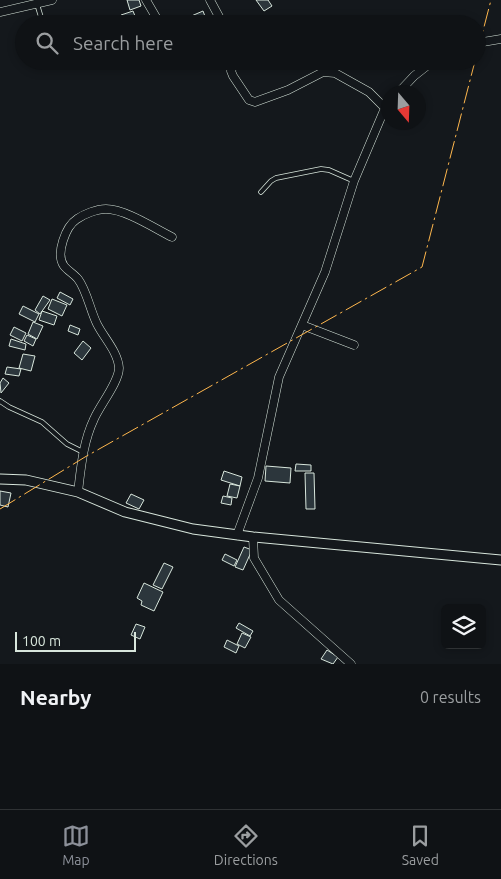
<!DOCTYPE html>
<html lang="en">
<head>
<meta charset="utf-8">
<style>
  :root { --surface:#0f1215; --page:#181b1e; --text:#f1f3f6; --muted:#9b9ea0; --line:#2f3234; --accent:#8c9099 }
  body { margin:0; font-family:Ubuntu,sans-serif; background:var(--page); color:var(--text) }
  .controls { position:absolute; right:15px; bottom:15px; display:grid; overflow:hidden; border-radius:8px; box-shadow:0 2px 8px #0003 }
  .controls button { width:45px; height:45px; display:grid; place-items:center; padding:0; border:0; border-bottom:1px solid var(--line); background:var(--surface); color:var(--text); font:25px sans-serif }
  .compass { position:absolute; left:381px; top:85px; width:45px; height:45px; border-radius:50%; background:var(--surface); box-shadow:0 2px 8px #0003; rotate:161deg }
  .scale { position:absolute; left:15px; bottom:12px; width:121px; box-sizing:border-box; padding-left:5px; border:2px solid #d8e6dc; border-top:0; font-size:14px; line-height:18px; white-space:nowrap; color:#d8e6dc; -webkit-text-stroke:4px #14181c; paint-order:stroke }
  .list { margin:0; padding:0; list-style:none }
  h2 { display:flex; justify-content:space-between; align-items:center; height:65px; margin:0; padding:0 20px; font-size:21px }
  h2 small { font-size:16px; font-weight:400; color:var(--muted) }
  .icon { flex:none; width:28px; height:28px; fill:none; stroke:currentColor; stroke-width:2; stroke-linecap:round; stroke-linejoin:round }
  .map { position:relative; flex:none; width:501px; height:664px; overflow:hidden }
  .search { position:absolute; background:var(--surface); box-shadow:0 2px 8px #0003; left:15px; right:15px; top:15px; height:55px; display:flex; align-items:center; gap:12px; box-sizing:border-box; padding:0 18px; border-radius:28px; color:var(--muted); font-size:19px }
  .sheet { height:145px; background:var(--surface) }
  nav { display:flex; justify-content:space-around; align-items:center; box-sizing:border-box; height:70px; border-top:1px solid var(--line); background:var(--surface); font-size:14px; color:var(--muted) }
  nav a { display:grid; justify-items:center; gap:2px }
  nav .on { color:var(--accent) }
  .map>svg:first-child { display:block }
</style>
</head>
<body>
<div class="map">
<svg width="501" height="664" viewBox="0 0 501 664">
  <rect width="100%" height="100%" fill="#14181c"/>
  <path fill="#2c363c" stroke="#d8e6dc" d="M127,0H139L141,6L130,10Z
    M256,0H268L272,6L264,11Z
    M133,11L135,16L123,20L121,15Z
    M203,11L206,19L192,24L189,17Z
    M60,292L73,299L70,305L57,298Z
    M43,296L50,300L40,314L35,310Z
    M52,299L67,305L62,316L48,309Z
    M23,306L39,314L35,322L19,314Z
    M42,311L57,316L54,325L39,320Z
    M33,322L43,326L37,339L28,334Z
    M70,325L80,329L78,335L68,331Z
    M14,327L26,333L22,341L10,335Z
    M27,335L36,339L33,346L24,341Z
    M11,339L26,344L25,350L9,346Z
    M83,341L91,348L82,360L74,353Z
    M23,354L35,356L31,371L19,368Z
    M7,367L21,369L19,376L5,374Z
    M3,378L9,383L1,393L0,383Z
    M296,464L311,465V471H295Z
    M266,466L291,468L290,483L265,481Z
    M224,471L242,477L240,486L221,480Z
    M305,473H314L315,509H306Z
    M230,484L240,486L237,498L227,496Z
    M0,491L11,493L8,507L0,505Z
    M131,494L144,500L139,509L126,503Z
    M223,496L232,498L231,505L221,503Z
    M244,547L252,550L243,570L235,567Z
    M225,554L237,560L234,566L222,560Z
    M164,563L173,567L162,589L153,585Z
    M144,583L163,592L154,611L141,605L142,601L137,598Z
    M239,623L253,631L250,636L236,628Z
    M136,624L145,627L140,639L131,635Z
    M242,633L251,637L245,648L237,644Z
    M227,640L239,646L236,653L224,647Z
    M327,650L338,657L333,664L321,659Z"/>
  <g fill="none" stroke-linecap="round" stroke-linejoin="round">
    <g stroke="#d8e6dc" stroke-width="5.5">
      <path id="service" d="M37,4L43,24
        M78,61L84,66
        M316,61L323,72
        M261,192L271,181L276,178L321,169L329,170L354,181
        M0,401L9,407L42,422L67,444L83,452"/>
    </g>
    <g stroke="#d8e6dc" stroke-width="9">
      <path id="minor" d="M146,0L160,24
        M210,0L223,24
        M0,12L52,0
        M477,43L501,39
        M235,61L231,71L233,76L249,100L255,102L288,90L323,72L335,73L369,92L385,108
        M399,92L414,76L433,61
        M302,325L354,345
        M78,492C81,467 83,442 94,419C100,405 119,382 119,368C118,352 104,338 97,324C90,310 87,291 78,279C74,274 68,271 64,266C55,254 66,226 77,219C84,214 97,209 106,209C125,209 154,228 172,237
        M237,535L258,478L279,377L325,272L354,181L385,108L388,104
        M253,537L254,558L279,600L351,664"/>
    </g>
    <g stroke="#d8e6dc" stroke-width="11">
      <path id="tertiary" d="M0,479L26,480L78,492L125,512L193,529L253,537L501,560"/>
    </g>
    <use href="#service" stroke="#14181c" stroke-width="4"/>
    <use href="#minor" stroke="#14181c" stroke-width="8"/>
    <use href="#tertiary" stroke="#14181c" stroke-width="9"/>
    <path stroke="#ffb74d" stroke-width="1" stroke-dasharray="18 4 2.5 4" stroke-linecap="butt" d="M477,54L491,0
      M0,509L85,457L422,267L475,61"/>
  </g>
</svg>
<div class="controls">
<button><svg class="icon" aria-label="layers" viewBox="0 0 24 24"><path d="M12 4l9 5-9 5-9-5zM3 14l9 5 9-5"/></svg></button>
</div>
<svg class="compass" viewBox="-18 -18 36 36"><path d="M0-13l5 13h-10z" fill="#e53935"/><path d="M0 13l5-13h-10z" fill="#9b9ea0"/></svg>
<div class="scale">100 m</div>
<div class="search"><svg class="icon" aria-label="search" viewBox="0 0 24 24"><circle cx="10" cy="10" r="6"/><path d="M15 15l6 6"/></svg>Search here</div>
</div>
<section class="sheet">
<h2>Nearby<small>0 results</small></h2>
<ul class="list">
</ul>
</section>
<nav>
<a class="on"><svg class="icon" aria-label="map" viewBox="0 0 24 24"><path d="M3 6l6-2 6 2 6-2v14l-6 2-6-2-6 2zM9 4v14M15 6v14"/></svg>Map</a>
<a><svg class="icon" aria-label="directions" viewBox="0 0 24 24"><path d="M12 3l9 9-9 9-9-9zM9 14v-3h6M13 9l2 2-2 2"/></svg>Directions</a>
<a><svg class="icon" aria-label="saved" viewBox="0 0 24 24"><path d="M7 4h10v16l-5-4-5 4z"/></svg>Saved</a>
</nav>
</body>
</html>
